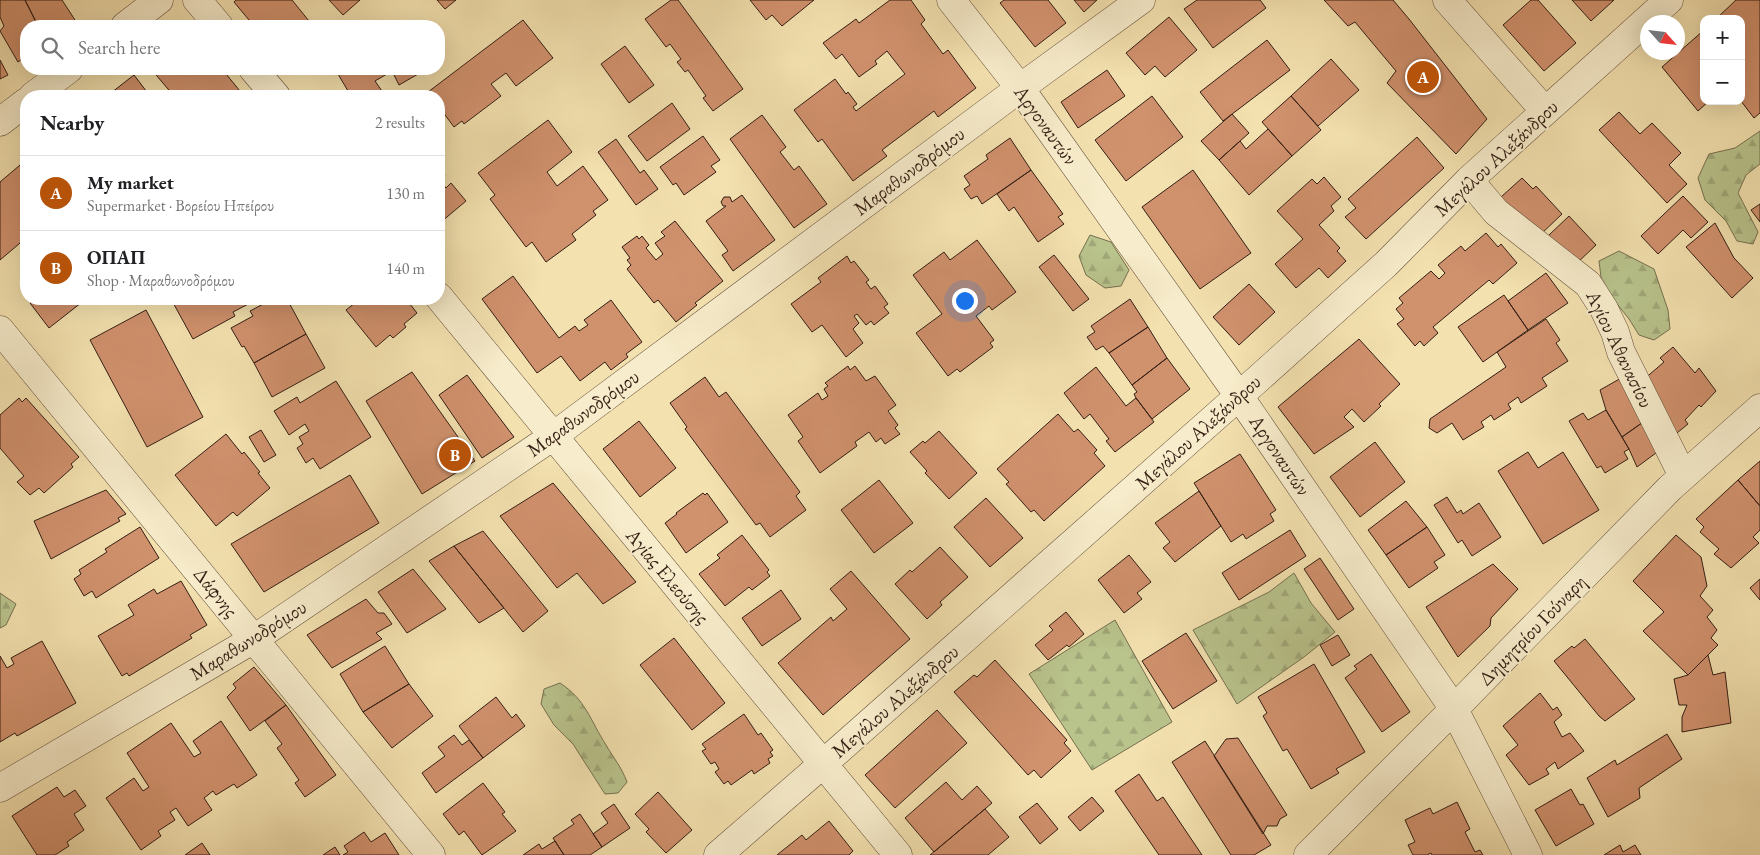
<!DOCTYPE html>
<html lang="en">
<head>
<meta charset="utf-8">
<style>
  :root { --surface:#fff; --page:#f6f6f6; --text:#202124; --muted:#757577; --line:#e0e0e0; --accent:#b45309 }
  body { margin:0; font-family:"EB Garamond",serif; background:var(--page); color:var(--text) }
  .controls { position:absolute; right:15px; top:15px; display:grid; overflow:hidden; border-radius:10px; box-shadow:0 5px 20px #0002 }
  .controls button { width:45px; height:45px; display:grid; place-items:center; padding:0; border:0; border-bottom:1px solid var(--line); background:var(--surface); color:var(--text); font:25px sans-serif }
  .compass { position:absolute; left:1640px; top:15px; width:45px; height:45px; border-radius:50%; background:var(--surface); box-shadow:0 5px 20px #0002; rotate:117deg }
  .you { position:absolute; left:964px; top:300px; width:18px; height:18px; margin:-12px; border:4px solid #fff; border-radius:50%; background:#1a73e8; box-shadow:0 0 0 8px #1a73e833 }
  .badge { display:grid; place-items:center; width:32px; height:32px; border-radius:50%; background:var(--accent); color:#fff; font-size:16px; font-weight:700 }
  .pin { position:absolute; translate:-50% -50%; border:2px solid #fff; box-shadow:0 1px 5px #0006 }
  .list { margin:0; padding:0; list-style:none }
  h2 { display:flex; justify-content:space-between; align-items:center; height:65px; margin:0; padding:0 20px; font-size:21px }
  h2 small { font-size:16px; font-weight:400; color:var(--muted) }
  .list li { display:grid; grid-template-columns:32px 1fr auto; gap:15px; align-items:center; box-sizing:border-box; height:75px; padding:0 20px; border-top:1px solid var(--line) }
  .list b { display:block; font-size:19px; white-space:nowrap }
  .list p { margin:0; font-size:16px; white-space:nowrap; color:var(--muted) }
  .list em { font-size:16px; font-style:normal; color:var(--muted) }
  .icon { flex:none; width:28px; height:28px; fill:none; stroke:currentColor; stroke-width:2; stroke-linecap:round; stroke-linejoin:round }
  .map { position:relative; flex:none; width:1760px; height:855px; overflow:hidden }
  .search { position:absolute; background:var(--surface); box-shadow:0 5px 20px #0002; left:20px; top:20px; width:425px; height:55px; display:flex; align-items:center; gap:12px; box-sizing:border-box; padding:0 18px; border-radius:20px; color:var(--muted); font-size:19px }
  .panel { position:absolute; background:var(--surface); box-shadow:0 5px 20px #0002; left:20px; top:90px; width:425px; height:215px; border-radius:20px }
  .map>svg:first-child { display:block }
</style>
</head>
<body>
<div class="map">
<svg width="1760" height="855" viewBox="0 0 1760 855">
  <defs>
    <pattern id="forest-firs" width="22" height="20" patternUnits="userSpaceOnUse" patternTransform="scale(1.25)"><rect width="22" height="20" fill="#b9c38c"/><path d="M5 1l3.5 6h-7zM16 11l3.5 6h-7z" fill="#a0a778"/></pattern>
  </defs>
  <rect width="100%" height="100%" fill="#f3e1af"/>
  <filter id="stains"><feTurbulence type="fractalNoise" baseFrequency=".004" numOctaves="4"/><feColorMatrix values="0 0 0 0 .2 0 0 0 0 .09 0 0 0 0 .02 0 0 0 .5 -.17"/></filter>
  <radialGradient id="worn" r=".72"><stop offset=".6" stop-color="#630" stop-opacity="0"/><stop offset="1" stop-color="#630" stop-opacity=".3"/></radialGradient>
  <path fill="url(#forest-firs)" stroke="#767050" d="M1760,131V164L1746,175L1738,193L1758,232L1753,244L1737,241L1726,221L1705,200L1698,178L1709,154L1735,148Z
    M1090,235L1111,242L1129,270L1121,286L1105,288L1086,275L1079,256Z
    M1619,251L1654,269L1668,310L1670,329L1654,340L1639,335L1629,319L1602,285L1599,261Z
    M1294,573L1311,603L1335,632L1304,657L1237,704L1193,630L1269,592Z
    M0,593L16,604L6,625L0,628Z
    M1115,620L1172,722L1092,770L1029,674Z
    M560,683C586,700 590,720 606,745C614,759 621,766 627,782L618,793L605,794L573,744L554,725L541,704L544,689Z"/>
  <path fill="#d0916d" stroke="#341e14" d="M0,0H25L38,26H26V56L18,62L0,31L4,26L0,17Z
    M25,0H62L75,20L67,26H38Z
    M236,0H292L313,26H254L234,2Z
    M329,0H360L343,15Z
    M437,0H456L445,9Z
    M671,0H678L743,89L713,111L703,98L706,96L688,70L685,72L677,62L681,59L670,44L666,47L645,19Z
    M750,0H814L782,26L772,15L766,20Z
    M890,0H911L925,20L921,24L943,54L948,50L976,88L938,117L934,111L882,150L887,156L853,181L822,139L818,142L794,110L835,79L846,94L848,92L857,104L853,107L856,111L905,74L887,51L875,61L877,64L859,77L842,54L836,59L823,43L856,19L859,23Z
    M1004,0H1048L1066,23L1035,47L1000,3Z
    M1074,0H1097L1084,12Z
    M1197,0H1260L1266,8L1213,48L1184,9Z
    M1324,0H1393L1409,19L1487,119L1456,154L1387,83L1396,71L1355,22L1348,26Z
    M1531,0H1538L1576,43L1544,71L1503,25Z
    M1572,0H1614L1591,21Z
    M1736,0H1760V113L1754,118L1741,101V19H1716Z
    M1169,17L1197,50L1165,77L1155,66L1145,75L1126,53Z
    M523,20L553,58L516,86L506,73L491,84L501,96L464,124L462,121L454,127L439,107V96H431L428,92Z
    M1704,30V101H1709L1698,111L1662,67Z
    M1267,40L1290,70L1223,121L1200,92Z
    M625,46L654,85L629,103L601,64Z
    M1331,59L1359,90L1318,126L1291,96Z
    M0,60L8,75L0,79Z
    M151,69H222L244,96H174Z
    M335,69H424L425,70L399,85L392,71L375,81L384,94L381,96H351Z
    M1107,70L1125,96L1078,128L1061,102Z
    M134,75L150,96H107Z
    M1152,96L1183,137L1126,181L1095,140Z
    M1291,96L1321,130L1292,156L1262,122Z
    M672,103L690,129L647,161L628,136Z
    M1619,112L1640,134L1652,123L1681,153L1669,165L1687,184L1667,203L1599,130Z
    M1232,114L1249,133L1219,160L1201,141Z
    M762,115L786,147L780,152L794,170L799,166L827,204L794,228L730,139Z
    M548,120L572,152L547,172L557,186L583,166L608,200L593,211L596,215L572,234L576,240L546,262L532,242L526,247L490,199L495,195L478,173Z
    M1268,129L1292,156L1249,195L1219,160L1240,141L1246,149Z
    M703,136L720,160L711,166L716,172L684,195L676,183L673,185L660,167Z
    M1417,137L1444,168L1366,239L1345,217L1356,208L1348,199Z
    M1010,138L1031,170L982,204L977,196L971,199L964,189L970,185L964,176L988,159L986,155Z
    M616,139L640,173L644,170L658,189L636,205L598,152Z
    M26,160V219L22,222L26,228V238L0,260V182Z
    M439,167L445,176L440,180L446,188L451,183L466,201L441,222L439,219Z
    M1031,170L1063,214L1058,217L1064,224L1038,242L1014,207L1009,211L997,194Z
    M1193,170L1251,253L1200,289L1142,207Z
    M1324,177L1341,197L1331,206L1334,211L1319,225L1340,248L1337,251L1346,261L1328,278L1319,268L1296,288L1275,264L1303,239L1277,211L1312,179L1317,184Z
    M1522,178L1533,189L1536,186L1562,214L1538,237L1501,197Z
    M742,195L775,240L733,271L722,255L728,251L706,221L726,206H723L721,202L724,197H730L732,202Z
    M1683,196L1708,222L1691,238L1683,230L1658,254L1641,236Z
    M1760,204V222L1751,210Z
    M1569,216L1596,245L1575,265L1548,236Z
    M675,221L723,281L695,303L697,305L676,322L658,300L654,303L627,269L631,265L627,260L630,258L622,247L637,236L639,239L642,236L649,245L646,248L656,260L663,254L655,243L665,236L661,232Z
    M1715,223L1734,258L1753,278L1732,298L1686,247Z
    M1486,233L1498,247L1501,244L1517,263L1493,284L1489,280L1433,327L1438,333L1424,346L1420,341L1415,346L1397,324L1404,319L1396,309L1403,303L1399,298L1431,271L1439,279L1445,273L1438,265L1461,246L1465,251Z
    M977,240L1016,292L992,310L989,306L976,316L994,340L990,343L993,347L960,372L957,369L948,376L916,333L942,314L913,275L944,252L950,260Z
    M1054,255L1089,299L1073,311L1039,267Z
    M847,256L851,263L854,261L869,280L866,282L871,289L875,286L888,304L884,307L889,313L874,325L871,321L866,325L857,314L854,316L859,323L853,329L863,343L846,357L822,325L812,332L791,304L821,282L818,278Z
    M1546,273L1568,303L1528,330L1508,301Z
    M513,276L559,338L575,326L579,331L588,325L584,320L611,300L642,342L626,354L628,357L611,370L605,362L580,381L561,356L537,373L482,299Z
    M1249,284L1275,312L1239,345L1213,317Z
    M1504,295L1528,330L1483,362L1458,327Z
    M36,299H86L49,328L30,303Z
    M171,299H258L233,312L235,316L193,339Z
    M273,299H287L306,334L254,363L244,346L242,347L231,328L253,316L250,311Z
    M360,299H406L417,313L404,324L406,327L393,338L390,335L376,347L346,310Z
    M1130,299L1148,327L1109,353L1103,346L1096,350L1087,337L1095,332L1091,326Z
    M146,310L203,417L147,447L90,340Z
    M1546,319L1560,340L1556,343L1568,361L1542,378L1547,386L1521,403L1518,397L1508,404L1511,409L1494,420L1491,415L1481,422L1484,427L1463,440L1452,423L1437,433L1429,428L1430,419L1506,367L1497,352Z
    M1148,327L1167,358L1132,385L1109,353Z
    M306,334L325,368L272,397L254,363Z
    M1359,339L1400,384L1379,404L1381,406L1364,422L1352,409L1344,417L1354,427L1314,454L1278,407Z
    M1673,347L1695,373L1699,368L1716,391L1701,407L1699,405L1685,420L1688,424L1672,437L1642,381L1664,362L1660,358Z
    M1167,358L1190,389L1152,419L1136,398L1134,394L1137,392L1132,385Z
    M848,366L850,370L855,366L866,381L875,376L896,405L888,411L898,425L895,428L900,434L885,444L881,438L876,442L869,432L855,442L857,446L820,473L798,441L803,437L788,415L818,393L822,400L828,396L824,389L828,386L825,383Z
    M1096,367L1126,406L1136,398L1154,422L1115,452L1106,441L1109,439L1090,414L1084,419L1064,393Z
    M412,372L475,461L422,494L366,401Z
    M467,375L514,437L482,458L439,395Z
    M705,377L719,397L726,392L800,492L796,496L806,510L770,537L760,523L756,525L685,429L687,427L670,403Z
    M1623,377L1646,420L1622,437L1606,410L1600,390Z
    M336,381L371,437L320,469L313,458L306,463L297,448L303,444L299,437L309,431L305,424L289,435L274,411L297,397L300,403Z
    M19,398L22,402L26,398L79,457L71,464L73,467L44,493L39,488L30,495L17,482L24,476L0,448V415Z
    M1606,410L1629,449L1624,452L1628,459L1605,473L1601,466L1597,468L1569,421L1583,413L1588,420Z
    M1058,414L1074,432L1078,429L1097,450L1094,453L1105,466L1044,521L1034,510L1031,512L1006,484L1009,482L997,469Z
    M1646,420L1660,450L1637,467L1629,449L1622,437Z
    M639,421L676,468L640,497L603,449Z
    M261,430L276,455L264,462L249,437Z
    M939,431L977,473L949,499L925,473L927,471L910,452L923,441L925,443Z
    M226,434L242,454L244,452L260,472L258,473L270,488L237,516L233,512L216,526L175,475Z
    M1375,442L1405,482L1360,517L1330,477Z
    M1528,452L1538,468L1563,452L1599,510L1543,544L1498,471Z
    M1240,454L1276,510L1270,514L1274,521L1246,539L1243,534L1231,542L1194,483Z
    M1760,461V506L1738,480Z
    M350,475L379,523L264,592L231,544Z
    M879,480L913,523L874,553L841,510Z
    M1738,480L1760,506V530L1753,537L1759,543L1731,568L1714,554L1719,549L1700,532L1704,527L1696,519Z
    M553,483L636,582L603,604L577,573L557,588L500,516Z
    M106,490L126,514L118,518L120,521L51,559L34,521Z
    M1199,491L1221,526L1175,562L1163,548L1170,542L1155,523Z
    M703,493L705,495L707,493L728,522L686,553L665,523L677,514L676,513Z
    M1447,497L1457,513L1461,510L1463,514L1479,503L1501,537L1472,556L1462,540L1458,543L1434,505Z
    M986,498L1023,538L990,567L954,527Z
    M1406,501L1427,527L1386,555L1368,530Z
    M140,527L159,558L96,598L92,591L84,596L74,579L81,574L79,570L107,552L105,549Z
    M1427,527L1445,555L1434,562L1438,568L1409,588L1386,555Z
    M1290,530L1306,556L1239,600L1222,573Z
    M483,531L548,611L523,632L454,546Z
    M742,535L769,570L767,572L770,576L752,590L749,587L725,606L699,574L720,558L717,555Z
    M1676,535L1701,557L1707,586L1700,596L1713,610L1707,617L1717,630L1711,638L1718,645L1688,675L1643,631L1664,612L1633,581Z
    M454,546L504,608L479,623L429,561Z
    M940,547L968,577L940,602L942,605L927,619L895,584L910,570L912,572Z
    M1129,555L1151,582L1137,593L1142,599L1124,613L1098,580Z
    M1320,558L1354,609L1338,620L1304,569Z
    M1493,564L1518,589L1491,618L1490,626L1458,657L1426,607Z
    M413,569L446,609L407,633L378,592Z
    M851,571L910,639L823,715L778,663L831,617L833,621L847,609L830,589Z
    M1760,579V600L1750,588Z
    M181,581L207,625L190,635L192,638L129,676L127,673L122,676L98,636L134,615L128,605L154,589L157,594Z
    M781,590L801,619L762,646L742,618Z
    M366,599L378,613H384L392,624L376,633L382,639L332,668L307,635Z
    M1066,612L1084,634L1069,647L1067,645L1048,660L1035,645L1053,630L1049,626Z
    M1186,633L1217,681L1173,709L1142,661Z
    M1338,635L1350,655L1332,666L1320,645Z
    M674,638L725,703L692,730L640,665Z
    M1585,639L1635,699L1605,721L1599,716L1554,661L1572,646L1574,648Z
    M42,641L76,703L17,736L15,733L0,742V656L7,668L14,664L11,658Z
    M385,646L409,684L363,712L340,674Z
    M1371,654L1410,712L1382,732L1345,678L1357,669L1354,666Z
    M1708,655L1713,675L1725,672L1731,723L1682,732V717L1687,705H1679L1674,679L1688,675Z
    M995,660L1067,740L1064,743L1071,751L1041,778L1034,770L1028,775L954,692L974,675L977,677Z
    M1314,664L1365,752L1336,769L1339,773L1311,789L1287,749L1283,751L1263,716L1267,713L1258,697Z
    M254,667L286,705L250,731L227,697L236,688L233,684Z
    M409,684L433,716L392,748L363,712Z
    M1540,693L1553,710L1557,707L1562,715L1554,722L1562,737L1570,733L1584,751L1558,769L1555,762L1546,769L1549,774L1529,785L1506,755L1518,745L1503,726Z
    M496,697L512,718L516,714L525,726L483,758L459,726Z
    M286,705L336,775L305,797L295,783L299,780L277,748L282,744L265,721Z
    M937,710L967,743L895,808L865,775Z
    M744,714L758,735L761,733L773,750L770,752L773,756L768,759L770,763L754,774L752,770L731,785L728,781L724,784L715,772L719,769L715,762L711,764L702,751L706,749L702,744Z
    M221,721L257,775L237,788L234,784L216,795L213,791L204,798L212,810L188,826L176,808L170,812L175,820L158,831L161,836L141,850L106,798L134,778L143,791L149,787L127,753L171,723L194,757L201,753L193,741Z
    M1667,734L1682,759L1639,788L1640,798L1608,817L1587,778L1615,760L1617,765Z
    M454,735L462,745L469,740L483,758L436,793L422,773L445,756L438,747Z
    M1238,738L1287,815L1280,819L1277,826H1267L1263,834L1214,756L1226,739Z
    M1205,741L1271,845L1254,855H1231L1172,762Z
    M1139,774L1157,801L1163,797L1202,855H1159L1115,791Z
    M946,782L962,800L977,786L992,803L934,852L905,818Z
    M483,783L505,812L502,814L516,831L482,855L464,831L459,835L443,814Z
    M57,787L64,797L75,790L86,806L74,814L84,830L67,842L69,846L55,855H37L12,816Z
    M1571,789L1580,805L1583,804L1594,824L1556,846L1535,810Z
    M658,792L692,830L666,853L646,832L649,829L635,814Z
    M1092,797L1104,811L1080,831L1068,817Z
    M1457,802L1470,829L1465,832L1475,852L1480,850L1483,855H1432L1431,853L1427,855H1413L1408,845L1415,842L1405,820L1430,808L1433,814Z
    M1037,803L1058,829L1040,844L1019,817Z
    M614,804L630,828L602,847L593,834L608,823L601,813Z
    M985,809L1009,837L988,855H930Z
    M580,814L602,847L590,855H564L553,838L574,824L571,820Z
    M829,821L853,851L849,855H777L802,835L806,840Z
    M364,832L371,842L385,833L399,855H343L348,852L344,846Z
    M555,841L564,855H523L539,844L542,849Z
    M202,843L210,855H185Z
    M1620,845L1623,852L1635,845L1641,855H1604Z
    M335,847L340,855H323Z"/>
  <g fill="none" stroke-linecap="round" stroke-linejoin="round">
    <g stroke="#644f3b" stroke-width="29">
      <path id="street" d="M197,0L219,26
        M951,0L1020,88L1239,396L1454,709L1528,855
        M1447,0L1545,111
        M125,26L159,0
        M253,69L276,96
        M33,96L69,69
        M0,122L26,102
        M1469,180L1496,212L1588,284L1604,309L1615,332L1621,352L1683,476
        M439,297L898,855
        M0,330L431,855
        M0,788L254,639L552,437L1020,88L1141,0
        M718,855L824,763L1239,396L1386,264L1469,180L1669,0
        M1308,855L1454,709L1670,488L1760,408"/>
    </g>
    <use href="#street" stroke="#f7eccb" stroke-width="28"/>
  </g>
  <g text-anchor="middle" stroke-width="4" stroke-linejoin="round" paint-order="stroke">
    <g font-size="20" fill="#341e14" stroke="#f7eccb">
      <text transform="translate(1046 125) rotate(54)" y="7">Αργοναυτών</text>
      <text transform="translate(1496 158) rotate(-43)" y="7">Μεγάλου Αλεξάνδρου</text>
      <text transform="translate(909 171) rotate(-37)" y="7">Μαραθωνοδρόμου</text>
      <text transform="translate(1620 349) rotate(64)" y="7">Αγίου Αθανασίου</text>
      <text transform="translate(583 413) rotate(-36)" y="7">Μαραθωνοδρόμου</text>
      <text transform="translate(1198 432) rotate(-42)" y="7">Μεγάλου Αλεξάνδρου</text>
      <text transform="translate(1280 455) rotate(56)" y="7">Αργοναυτών</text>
      <text transform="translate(668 576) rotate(50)" y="7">Αγίας Ελεούσης</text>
      <text transform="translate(216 592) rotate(51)" y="7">Δάφνης</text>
      <text transform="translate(1532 630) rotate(-46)" y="7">Δημητρίου Γούναρη</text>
      <text transform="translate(248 640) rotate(-32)" y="7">Μαραθωνοδρόμου</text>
      <text transform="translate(895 701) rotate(-41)" y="7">Μεγάλου Αλεξάνδρου</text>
    </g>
  </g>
  <rect width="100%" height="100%" filter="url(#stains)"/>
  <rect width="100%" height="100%" fill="url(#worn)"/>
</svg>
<div class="controls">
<button>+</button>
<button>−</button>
</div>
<svg class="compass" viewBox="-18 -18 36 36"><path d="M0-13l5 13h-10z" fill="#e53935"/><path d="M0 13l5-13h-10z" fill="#757577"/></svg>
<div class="you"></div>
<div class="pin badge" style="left:1423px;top:77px">A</div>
<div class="pin badge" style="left:455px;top:455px">B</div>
<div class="search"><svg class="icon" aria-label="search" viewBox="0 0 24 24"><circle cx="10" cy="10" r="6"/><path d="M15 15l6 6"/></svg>Search here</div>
<section class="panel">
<h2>Nearby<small>2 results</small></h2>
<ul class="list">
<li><span class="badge">A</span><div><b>My market</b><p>Supermarket · Βορείου Ηπείρου</p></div><em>130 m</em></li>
<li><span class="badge">B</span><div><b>ΟΠΑΠ</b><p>Shop · Μαραθωνοδρόμου</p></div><em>140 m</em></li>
</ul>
</section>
</div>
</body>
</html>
